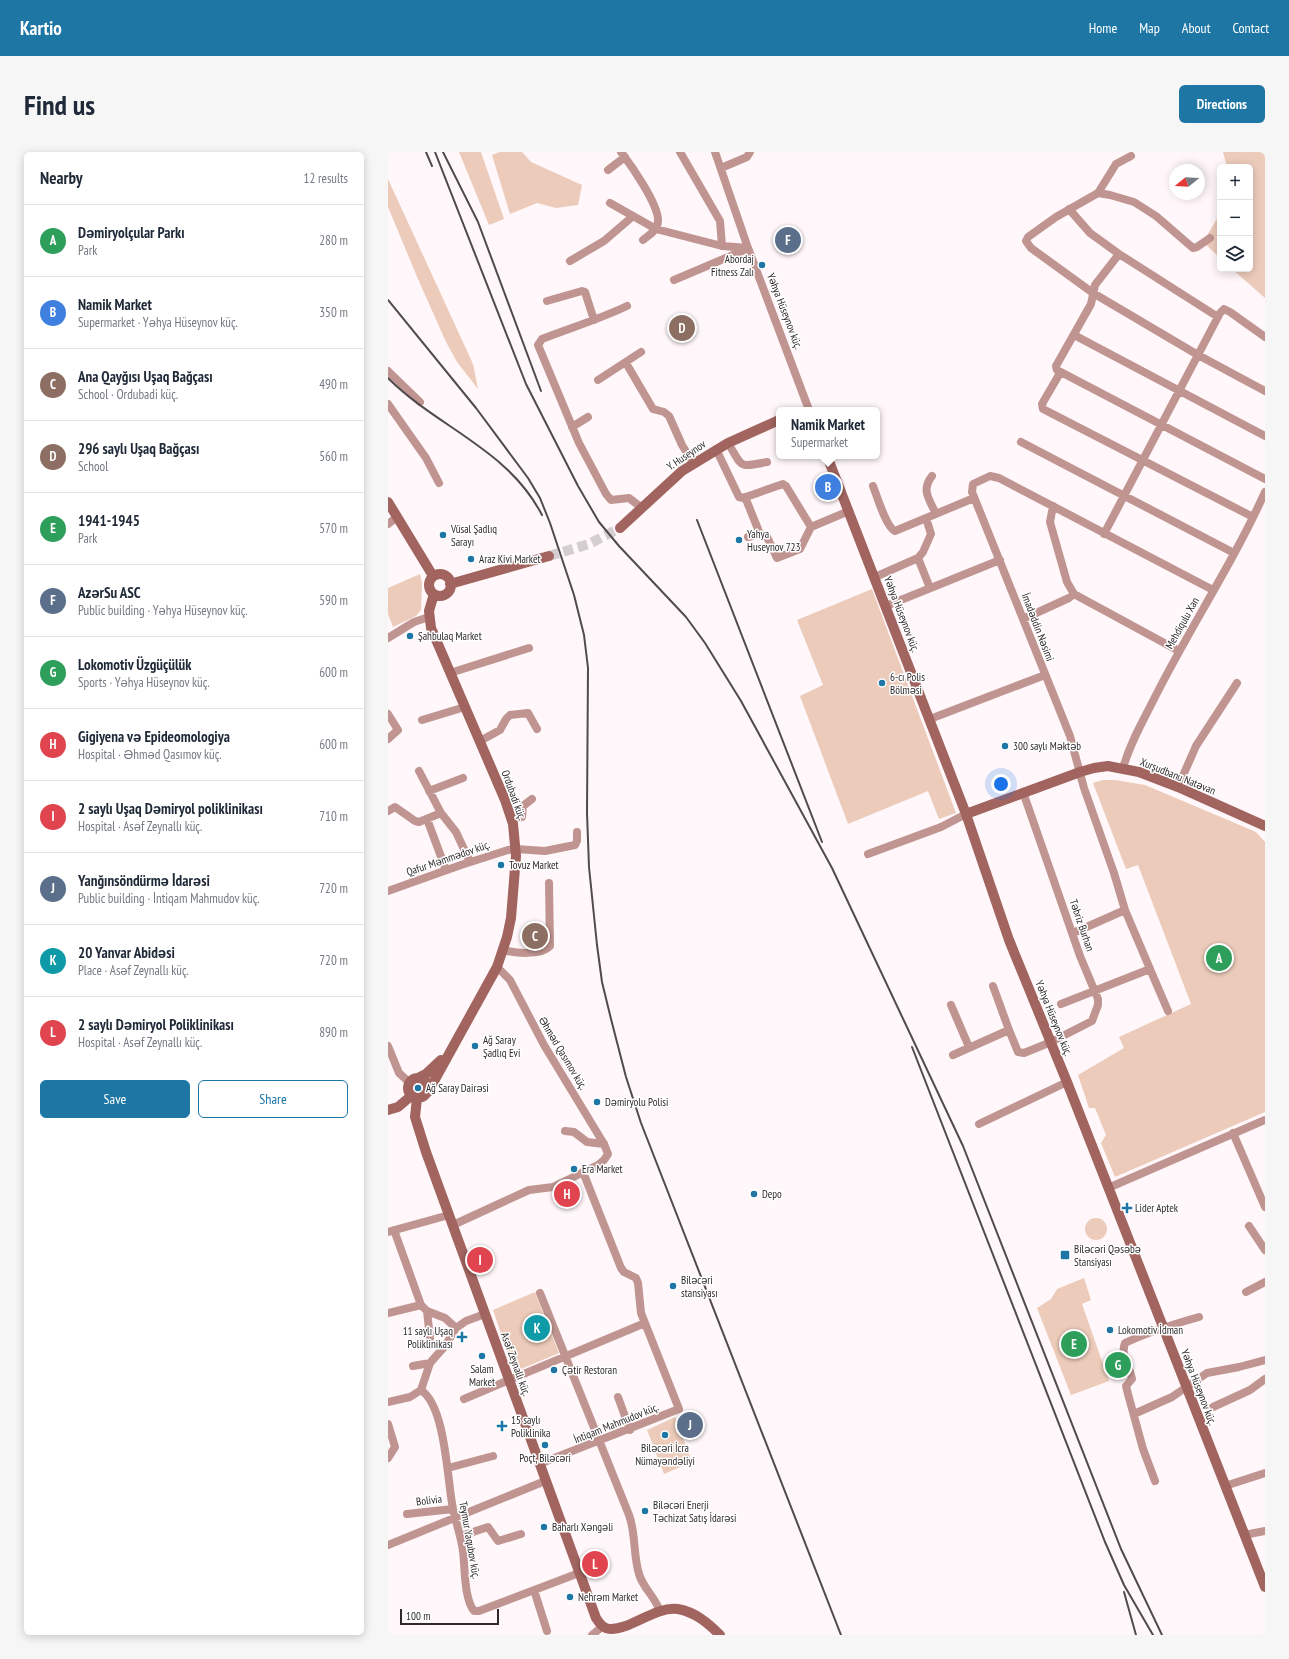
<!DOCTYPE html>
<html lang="en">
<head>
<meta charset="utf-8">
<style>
  :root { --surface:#fff; --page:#f6f6f7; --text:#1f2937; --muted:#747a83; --line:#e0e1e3; --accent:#1e76a5 }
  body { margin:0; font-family:"PT Sans Narrow",sans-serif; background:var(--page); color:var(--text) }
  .controls { position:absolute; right:12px; top:12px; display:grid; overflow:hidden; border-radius:6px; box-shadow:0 2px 10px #0003 }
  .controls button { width:36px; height:36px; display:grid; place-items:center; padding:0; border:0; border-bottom:1px solid var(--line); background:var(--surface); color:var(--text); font:20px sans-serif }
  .compass { position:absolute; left:781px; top:12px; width:36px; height:36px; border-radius:50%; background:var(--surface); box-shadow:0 2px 10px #0003; rotate:252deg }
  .scale { position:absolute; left:12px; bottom:10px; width:99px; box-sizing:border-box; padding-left:4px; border:2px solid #2e2a2b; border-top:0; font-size:11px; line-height:14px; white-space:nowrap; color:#2e2a2b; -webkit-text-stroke:3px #fff; paint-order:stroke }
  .you { position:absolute; left:613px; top:632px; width:14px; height:14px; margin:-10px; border:3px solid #fff; border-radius:50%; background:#1a73e8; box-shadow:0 0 0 6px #1a73e833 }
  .badge { display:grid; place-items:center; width:26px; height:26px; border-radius:50%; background:var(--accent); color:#fff; font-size:13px; font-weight:700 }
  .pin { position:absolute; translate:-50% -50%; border:2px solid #fff; box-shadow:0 1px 4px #0006 }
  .popup { position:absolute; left:388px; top:255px; width:104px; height:52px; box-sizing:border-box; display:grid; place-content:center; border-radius:6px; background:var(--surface); filter:drop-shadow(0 1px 3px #0005); font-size:13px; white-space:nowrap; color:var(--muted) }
  .popup b { font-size:15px; color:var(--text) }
  .popup::after { content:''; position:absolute; left:50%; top:100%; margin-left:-8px; border:8px solid transparent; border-top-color:var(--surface) }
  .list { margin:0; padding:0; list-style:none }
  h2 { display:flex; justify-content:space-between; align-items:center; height:52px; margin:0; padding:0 16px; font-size:17px }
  h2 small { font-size:13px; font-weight:400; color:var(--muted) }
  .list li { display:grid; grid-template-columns:26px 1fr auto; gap:12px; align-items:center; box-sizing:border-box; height:72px; padding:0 16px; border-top:1px solid var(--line) }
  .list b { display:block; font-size:15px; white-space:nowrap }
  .list p { margin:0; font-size:13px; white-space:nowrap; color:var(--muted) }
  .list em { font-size:13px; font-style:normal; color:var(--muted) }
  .actions { display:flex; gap:8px; padding:12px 16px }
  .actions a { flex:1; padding:9px 0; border:1px solid var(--accent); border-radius:6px; text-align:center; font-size:14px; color:var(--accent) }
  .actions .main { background:var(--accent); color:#fff }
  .icon { flex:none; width:22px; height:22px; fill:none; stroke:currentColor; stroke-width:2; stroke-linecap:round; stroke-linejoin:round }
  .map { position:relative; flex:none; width:877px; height:1483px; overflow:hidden; border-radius:6px }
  header { display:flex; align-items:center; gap:24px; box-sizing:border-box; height:56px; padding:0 20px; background:var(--accent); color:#fff }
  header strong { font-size:19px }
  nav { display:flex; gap:22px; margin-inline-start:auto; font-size:14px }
  .intro { display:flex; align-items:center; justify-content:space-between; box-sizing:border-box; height:96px; padding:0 24px }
  h1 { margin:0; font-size:28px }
  .button { padding:10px 18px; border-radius:6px; background:var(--accent); color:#fff; font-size:14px; font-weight:700 }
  main { display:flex; gap:24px; padding:0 24px }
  aside { flex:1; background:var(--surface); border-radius:6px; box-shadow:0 2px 10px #0003 }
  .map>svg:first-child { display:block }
</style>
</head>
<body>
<header>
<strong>Kartio</strong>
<nav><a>Home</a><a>Map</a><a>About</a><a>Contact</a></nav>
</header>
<div class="intro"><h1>Find us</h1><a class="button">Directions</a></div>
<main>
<aside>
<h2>Nearby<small>12 results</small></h2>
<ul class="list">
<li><span class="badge" style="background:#2e9e5b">A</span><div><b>Dəmiryolçular Parkı</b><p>Park</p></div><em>280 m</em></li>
<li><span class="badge" style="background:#3f7fe0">B</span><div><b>Namik Market</b><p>Supermarket · Yəhya Hüseynov küç.</p></div><em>350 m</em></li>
<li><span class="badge" style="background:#8d6e63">C</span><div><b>Ana Qayğısı Uşaq Bağçası</b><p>School · Ordubadi küç.</p></div><em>490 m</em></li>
<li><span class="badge" style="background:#8d6e63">D</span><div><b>296 saylı Uşaq Bağçası</b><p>School</p></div><em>560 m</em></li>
<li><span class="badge" style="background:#2e9e5b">E</span><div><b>1941-1945</b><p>Park</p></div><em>570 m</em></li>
<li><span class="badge" style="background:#5c6f8a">F</span><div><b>AzərSu ASC</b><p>Public building · Yəhya Hüseynov küç.</p></div><em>590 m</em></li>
<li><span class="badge" style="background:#2e9e5b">G</span><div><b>Lokomotiv Üzgüçülük</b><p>Sports · Yəhya Hüseynov küç.</p></div><em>600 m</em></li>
<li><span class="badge" style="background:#e0444e">H</span><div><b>Gigiyena və Epideomologiya</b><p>Hospital · Əhməd Qasımov küç.</p></div><em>600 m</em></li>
<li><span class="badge" style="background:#e0444e">I</span><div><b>2 saylı Uşaq Dəmiryol poliklinikası</b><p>Hospital · Asəf Zeynallı küç.</p></div><em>710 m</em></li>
<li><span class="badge" style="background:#5c6f8a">J</span><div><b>Yanğınsöndürmə İdarəsi</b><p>Public building · İntiqam Mahmudov küç.</p></div><em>720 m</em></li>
<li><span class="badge" style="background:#0f9aa8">K</span><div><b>20 Yanvar Abidəsi</b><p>Place · Asəf Zeynallı küç.</p></div><em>720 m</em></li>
<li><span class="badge" style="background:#e0444e">L</span><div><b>2 saylı Dəmiryol Poliklinikası</b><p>Hospital · Asəf Zeynallı küç.</p></div><em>890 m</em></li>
</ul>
<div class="actions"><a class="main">Save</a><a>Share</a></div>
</aside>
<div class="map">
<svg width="877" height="1483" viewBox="0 0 877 1483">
  <rect width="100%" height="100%" fill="#fff7f9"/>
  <path fill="#eccbba" d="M71,0H93L116,67L101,73Z
    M112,0H134L143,10L194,33L190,53L168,56L149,51L122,62L104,3Z
    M835,0H874L877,2V146L844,117H862V15H839Z
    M0,27L85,212L90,237L69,210L58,190L30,127L0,55Z
    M832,62V106L815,90Z
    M32,422L34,431L33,458L28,464L5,475L0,462V436Z
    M484,437L568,661L551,667L540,639L460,672L412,544L435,533L409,468Z
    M715,628H727L757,633L868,680L877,690V960L727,1025L713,991L718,983L707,956H701L690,923L736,896L731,885L803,852L750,713L738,717L705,631Z
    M697 1077a11 11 0 1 1 22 0a11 11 0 1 1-22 0Z
    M696,1126L703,1148L694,1152L721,1229L683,1243L649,1156L663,1147L669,1137Z
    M147,1140L171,1201L126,1220L105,1158Z
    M287,1265L304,1310L276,1322L259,1278Z"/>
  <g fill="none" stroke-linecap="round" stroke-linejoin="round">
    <path stroke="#d5ced0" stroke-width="10" stroke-dasharray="10 5" stroke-linecap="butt" d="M161,404L201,392L232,376"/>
    <path stroke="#c09591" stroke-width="8" d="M233,0C243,13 271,53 270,69C270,78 261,83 255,88
      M292,0L332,69L334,94
      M327,0L360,96L421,258
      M333,16L359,5L362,0
      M220,18L237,5
      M710,41L728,12L743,4
      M222,51L268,77L334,94L360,96
      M681,57L702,81L731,102L830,165
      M822,86L809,95L805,96L768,64L746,50L722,43L710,41L668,65L640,85L638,89L643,96L705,141L810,203L877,239
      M731,102L707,133L703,152L668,214L669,218L877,327
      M182,109L216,89L244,65
      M286,128L359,97
      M159,149L194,139L197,140L206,168
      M239,154C212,167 182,176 154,187L150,193L191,291L218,342L223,348L241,346L254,356
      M686,183L877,284
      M238,211L265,257L276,260L281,264L294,293L305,311
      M0,219L32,250
      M672,221L654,252L655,257L865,365
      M210,228L253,200
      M0,252L38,306L51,331
      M184,275L200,265
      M633,290L846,401
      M340,291C355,315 349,316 379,310
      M328,297L351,345L355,346L395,332L398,334L423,375L461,359
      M544,324C533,338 541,347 548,362
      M485,334C489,344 498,375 507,379L586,346
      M357,345L372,382
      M665,354L662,370L679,430L686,442L791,499
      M0,372L9,365
      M716,382L832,161L836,157L842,160L877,185
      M360,385L372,382L379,385L389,406L412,397L423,375
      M530,406L542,436
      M487,425L530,406L535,400L543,382L538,366
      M498,454L612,408
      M635,467L681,446L686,442
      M0,486L26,470L41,465
      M62,521L141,496
      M0,562L10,578L0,587
      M542,567L657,523
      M34,568L77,555
      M92,589L112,578L118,567L122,563L140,561L149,577
      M735,616C742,591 755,569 766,547C801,477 845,411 877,340
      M31,619L53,661L68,680L82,710
      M790,635L808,594L849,531
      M41,639L75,626
      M0,659L7,655L27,669L31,670L53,661
      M39,667L58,718
      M123,668L134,665L135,654L144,647
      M480,702L553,675L578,662
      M0,739L73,713L120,698L128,697L157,699L187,693L189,689V680
      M685,781L737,758
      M115,798C127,801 153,804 162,794L161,731
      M762,817L780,859
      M605,834L621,878
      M673,852L762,817L737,758L726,721L696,636L682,584L584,340L585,332L602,324L611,326L825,438
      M563,853L581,895
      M0,894L11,921L22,931
      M565,903L621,878L630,900L636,901L663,890L704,869L710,853V847L692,804L635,640
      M591,972L679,930
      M177,979L186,980L199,990L216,992
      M845,981L877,1055
      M720,1036L877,968
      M65,1073L141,1038L165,1035L210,1013L216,1008L220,1002L216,992L156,893L122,828L109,815
      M861,1074L877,1098
      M6,1078L33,1153L39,1159L57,1166L68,1176
      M0,1080L61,1063
      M858,1140L877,1130
      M152,1141L241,1363C248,1382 245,1402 251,1422C255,1436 267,1445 272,1459
      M39,1159L42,1186
      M0,1161L33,1153
      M25,1214L42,1211
      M33,1238C58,1255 59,1328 65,1357C68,1371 73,1384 75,1399C77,1415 76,1447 86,1459H91L191,1421
      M230,1245L242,1278
      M76,1247L257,1171
      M0,1250L22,1245L33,1238L42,1211L57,1194L68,1176L78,1169L97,1162
      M825,1255L862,1238L877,1227
      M746,1262L784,1245L819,1221L851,1215L877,1208
      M0,1272L7,1295L0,1306
      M151,1312L291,1257L253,1161L250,1131L248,1126L236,1120L233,1116L195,1020
      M60,1316L105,1304
      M767,1329L755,1297L740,1242L738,1234L744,1227C742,1215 732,1204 737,1191C760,1180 786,1172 811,1165
      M837,1334L877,1321
      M19,1362L65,1357
      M856,1383L877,1379
      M73,1384L100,1375L110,1389L133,1382
      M0,1393L157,1329
      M146,1438L159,1479
      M204,1483L215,1474"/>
    <path stroke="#a1645f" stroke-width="10" d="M439,304L578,662L621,788L679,930L877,1435
      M0,350L45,424
      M232,376L294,319L340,291L391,268
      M41 433a11 11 0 1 1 22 0a11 11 0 1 1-22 0Z
      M62,432L161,404
      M578,662L692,620L706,616L720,614L751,620L790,635L877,674
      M30,926L38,922L53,908
      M20 936a10 10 0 1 1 20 0a10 10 0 1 1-20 0Z
      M40,940L109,815L119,785L123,766L128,704L125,672L117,648L43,476L41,459L46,442
      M29,946L27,965L38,1000L208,1466C211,1471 216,1477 222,1477C242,1478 267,1454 290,1457C307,1460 320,1471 332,1483
      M0,958L10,955L23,944"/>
    <path stroke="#504b4d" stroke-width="2" d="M38,0L44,14
      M47,0L138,232L190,334L211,370L231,394L298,465L317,491L353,549L444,716L575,994L733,1397L774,1483
      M55,0L90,70L153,239
      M0,148L88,256L140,326L152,346L162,371L186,443L196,483L200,516L199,661L201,715L209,793L214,830L223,867L238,925L253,971L453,1483
      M0,226C50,276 120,297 154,363
      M309,368L434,690
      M524,895L717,1390L736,1433L765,1483
      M736,1440L748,1483"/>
  </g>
  <g fill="#1e76a5" stroke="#fff" stroke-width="1.5">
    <circle cx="374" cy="113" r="4"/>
    <circle cx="55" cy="383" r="4"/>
    <circle cx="351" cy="388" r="4"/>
    <circle cx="83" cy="407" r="4"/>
    <circle cx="22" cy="484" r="4"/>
    <circle cx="494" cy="531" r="4"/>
    <circle cx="617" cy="594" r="4"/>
    <circle cx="113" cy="713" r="4"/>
    <circle cx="87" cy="894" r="4"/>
    <circle cx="30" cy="936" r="4"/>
    <circle cx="209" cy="950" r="4"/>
    <circle cx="186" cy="1017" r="4"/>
    <circle cx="366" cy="1042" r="4"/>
    <path d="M737 1050h4v4h4v4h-4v4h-4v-4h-4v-4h4z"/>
    <rect x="672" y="1098" width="10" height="10" rx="2"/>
    <circle cx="285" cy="1134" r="4"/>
    <circle cx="722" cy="1178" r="4"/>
    <path d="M72 1179h4v4h4v4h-4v4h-4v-4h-4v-4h4z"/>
    <circle cx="94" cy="1204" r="4"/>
    <circle cx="166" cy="1218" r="4"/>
    <path d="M112 1268h4v4h4v4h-4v4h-4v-4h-4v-4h4z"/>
    <circle cx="277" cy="1283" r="4"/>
    <circle cx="157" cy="1293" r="4"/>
    <circle cx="257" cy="1359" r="4"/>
    <circle cx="156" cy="1375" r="4"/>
    <circle cx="182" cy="1445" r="4"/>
  </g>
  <g text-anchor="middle" stroke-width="3" stroke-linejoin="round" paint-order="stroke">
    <g font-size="11" fill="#2e2a2b" stroke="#fff" text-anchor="start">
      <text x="366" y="111" text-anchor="end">Abordaj<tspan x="366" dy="13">Fitness Zalı</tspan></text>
      <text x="63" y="381">Vüsal Şadlıq<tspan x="63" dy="13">Sarayı</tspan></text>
      <text x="359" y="386">Yahya<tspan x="359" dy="13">Huseynov 723</tspan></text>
      <text x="91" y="411">Araz Kivi Market</text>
      <text x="30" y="488">Şahbulaq Market</text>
      <text x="502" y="529">6-cı Polis<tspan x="502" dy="13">Bölməsi</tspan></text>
      <text x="625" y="598">300 saylı Məktəb</text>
      <text x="121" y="717">Tovuz Market</text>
      <text x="95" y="892">Ağ Saray<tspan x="95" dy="13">Şadlıq Evi</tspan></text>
      <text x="38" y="940">Ağ Saray Dairəsi</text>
      <text x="217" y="954">Dəmiryolu Polisi</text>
      <text x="194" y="1021">Era Market</text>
      <text x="374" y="1046">Depo</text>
      <text x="747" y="1060">Lider Aptek</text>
      <text x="686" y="1101">Biləcəri Qəsəbə<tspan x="686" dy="13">Stansiyası</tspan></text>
      <text x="293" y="1132">Biləcəri<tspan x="293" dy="13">stansiyası</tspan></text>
      <text x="730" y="1182">Lokomotiv İdman</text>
      <text x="65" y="1183" text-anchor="end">11 saylı Uşaq<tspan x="65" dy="13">Poliklinikası</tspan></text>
      <text x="94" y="1221" text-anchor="middle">Salam<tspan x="94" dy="13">Market</tspan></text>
      <text x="174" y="1222">Çətir Restoran</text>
      <text x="123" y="1272">15 saylı<tspan x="123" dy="13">Poliklinika</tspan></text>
      <text x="277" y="1300" text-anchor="middle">Biləcəri İcra<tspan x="277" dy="13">Nümayəndəliyi</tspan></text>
      <text x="157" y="1310" text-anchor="middle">Poçt, Biləcəri</text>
      <text x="265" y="1357">Biləcəri Enerji<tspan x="265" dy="13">Təchizat Satış İdarəsi</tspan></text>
      <text x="164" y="1379">Baharlı Xəngəli</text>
      <text x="190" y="1449">Nehrəm Market</text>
    </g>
    <g font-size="11" fill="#2e2a2b" stroke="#fff">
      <text transform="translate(397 159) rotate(69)" y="4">Yəhya Hüseynov küç.</text>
      <text transform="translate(298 303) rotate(-34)" y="4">Y. Huseynov</text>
      <text transform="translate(514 462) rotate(69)" y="4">Yəhya Hüseynov küç.</text>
      <text transform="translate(794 471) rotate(-61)" y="4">Mehdiqulu Xan</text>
      <text transform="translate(650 475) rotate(69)" y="4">İmadəddin Nəsimi</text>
      <text transform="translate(790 624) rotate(22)" y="4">Xurşudbanu Natəvan</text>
      <text transform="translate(126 643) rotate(70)" y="4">Ordubadi küç.</text>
      <text transform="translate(60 706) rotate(-19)" y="4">Qafur Məmmədov küç.</text>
      <text transform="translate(694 773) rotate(71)" y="4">Təbriz Burhan</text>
      <text transform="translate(666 866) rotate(68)" y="4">Yəhya Hüseynov küç.</text>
      <text transform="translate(175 901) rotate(59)" y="4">Əhməd Qasımov küç.</text>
      <text transform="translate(128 1212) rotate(70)" y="4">Asəf Zeynallı küç.</text>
      <text transform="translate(811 1235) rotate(69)" y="4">Yəhya Hüseynov küç.</text>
      <text transform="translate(228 1271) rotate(-22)" y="4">İntiqam Mahmudov küç.</text>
      <text transform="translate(41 1348) rotate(-7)" y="4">Bolivia</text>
      <text transform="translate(82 1388) rotate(80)" y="4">Teymur Yaqubov küç.</text>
    </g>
  </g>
</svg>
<div class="controls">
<button>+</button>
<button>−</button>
<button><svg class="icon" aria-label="layers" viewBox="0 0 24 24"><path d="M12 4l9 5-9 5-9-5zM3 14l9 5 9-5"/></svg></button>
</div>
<svg class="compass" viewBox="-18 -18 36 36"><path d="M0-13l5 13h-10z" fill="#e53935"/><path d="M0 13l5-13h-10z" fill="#747a83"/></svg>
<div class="scale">100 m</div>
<div class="you"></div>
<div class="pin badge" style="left:831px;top:806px;background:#2e9e5b">A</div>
<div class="pin badge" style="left:440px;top:335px;background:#3f7fe0">B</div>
<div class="popup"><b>Namik Market</b>Supermarket</div>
<div class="pin badge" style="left:147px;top:784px;background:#8d6e63">C</div>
<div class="pin badge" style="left:294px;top:176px;background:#8d6e63">D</div>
<div class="pin badge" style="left:686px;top:1192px;background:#2e9e5b">E</div>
<div class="pin badge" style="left:400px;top:88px;background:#5c6f8a">F</div>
<div class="pin badge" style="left:730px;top:1213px;background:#2e9e5b">G</div>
<div class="pin badge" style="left:179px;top:1042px;background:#e0444e">H</div>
<div class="pin badge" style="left:92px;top:1108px;background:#e0444e">I</div>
<div class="pin badge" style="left:302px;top:1273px;background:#5c6f8a">J</div>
<div class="pin badge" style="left:149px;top:1176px;background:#0f9aa8">K</div>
<div class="pin badge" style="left:207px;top:1412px;background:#e0444e">L</div>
</div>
</main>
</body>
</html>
